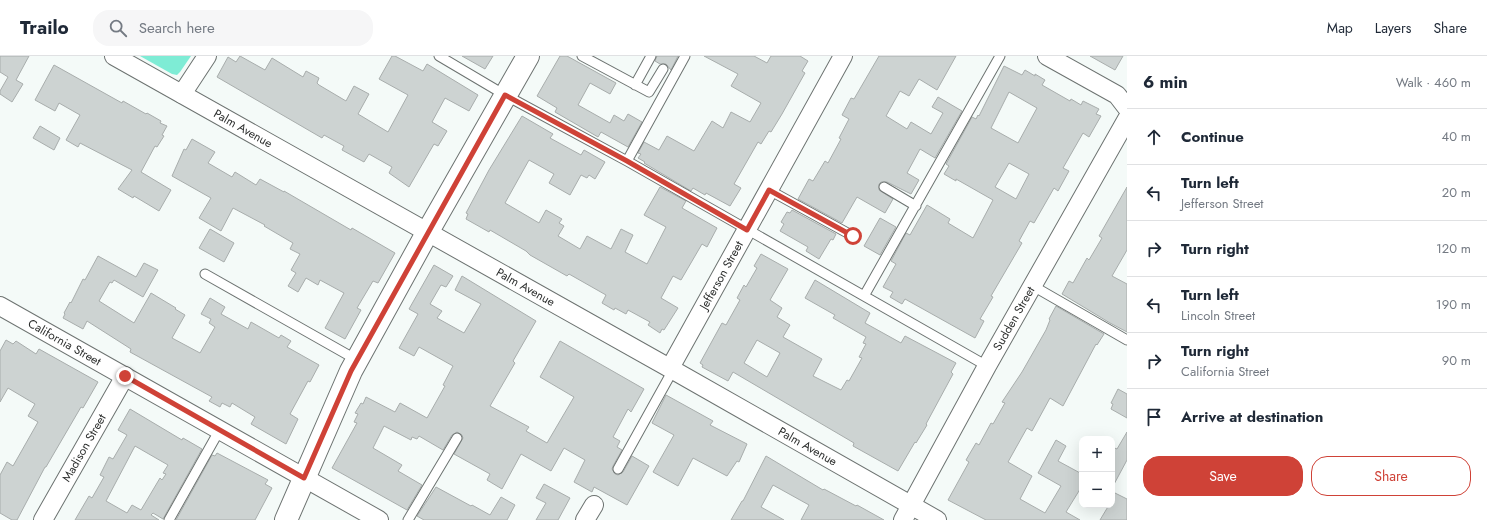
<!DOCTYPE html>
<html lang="en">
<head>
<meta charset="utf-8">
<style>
  :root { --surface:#fff; --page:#f6f6f7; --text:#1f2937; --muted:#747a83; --line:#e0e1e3; --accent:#cf4237 }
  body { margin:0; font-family:Jost,sans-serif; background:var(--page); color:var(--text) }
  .controls { position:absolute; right:12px; bottom:12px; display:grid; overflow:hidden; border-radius:8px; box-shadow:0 4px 16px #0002 }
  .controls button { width:36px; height:36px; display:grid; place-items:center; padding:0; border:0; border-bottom:1px solid var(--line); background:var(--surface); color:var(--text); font:20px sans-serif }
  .stop { position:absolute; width:12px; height:12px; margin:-9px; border:3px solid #cf4237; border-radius:50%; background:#fff }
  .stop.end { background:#cf4237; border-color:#fff; box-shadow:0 1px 4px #0008 }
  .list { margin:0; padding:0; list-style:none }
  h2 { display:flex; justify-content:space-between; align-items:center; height:52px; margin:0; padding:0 16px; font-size:17px }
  h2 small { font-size:13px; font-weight:400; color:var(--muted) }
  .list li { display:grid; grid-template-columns:26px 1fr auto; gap:12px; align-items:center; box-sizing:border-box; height:56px; padding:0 16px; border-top:1px solid var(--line) }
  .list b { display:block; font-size:15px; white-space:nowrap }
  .list p { margin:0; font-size:13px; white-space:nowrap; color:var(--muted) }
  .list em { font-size:13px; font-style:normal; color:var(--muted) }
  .actions { display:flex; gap:8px; padding:12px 16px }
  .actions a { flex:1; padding:9px 0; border:1px solid var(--accent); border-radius:16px; text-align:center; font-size:14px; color:var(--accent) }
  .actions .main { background:var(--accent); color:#fff }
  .icon { flex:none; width:22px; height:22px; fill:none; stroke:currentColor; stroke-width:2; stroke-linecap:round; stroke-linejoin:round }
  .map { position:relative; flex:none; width:1127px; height:464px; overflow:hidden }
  header { display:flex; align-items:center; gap:24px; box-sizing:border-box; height:56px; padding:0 20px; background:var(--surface); border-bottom:1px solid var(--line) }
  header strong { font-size:19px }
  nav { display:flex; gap:22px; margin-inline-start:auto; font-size:14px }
  .search { width:280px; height:36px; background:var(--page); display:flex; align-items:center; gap:10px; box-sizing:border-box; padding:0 14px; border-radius:16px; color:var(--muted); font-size:15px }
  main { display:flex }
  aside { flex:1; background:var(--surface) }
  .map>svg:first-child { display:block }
</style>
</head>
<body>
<header>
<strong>Trailo</strong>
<div class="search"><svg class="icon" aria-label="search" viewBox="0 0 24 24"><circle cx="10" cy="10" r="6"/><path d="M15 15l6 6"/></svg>Search here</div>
<nav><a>Map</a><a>Layers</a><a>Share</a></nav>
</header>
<main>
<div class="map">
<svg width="1127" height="464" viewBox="0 0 1127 464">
  <rect width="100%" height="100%" fill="#f4faf8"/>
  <path fill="#7eecd5" d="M140,0H191L180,16L177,19L172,18Z"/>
  <path fill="#cdd3d2" stroke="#a8adac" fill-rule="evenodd" d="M0,0H29L16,24L23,28L12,46L0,38V35L8,21L0,16Z
    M240,0L265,14L272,2L303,21L306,15L319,22L317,27L319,29L346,45L354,30L369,38L358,58L388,76L408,39L379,23L392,0H395L423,15L427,8L478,39L469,55L445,42L432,66L447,75L438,90L434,88L409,131L389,117L392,111L369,98L364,106L342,94L344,90L324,79L322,82L217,21L228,1L236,6Z
    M462,0H493L485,13Z
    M560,0H567L616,27L610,38L590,27L578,49L610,67L614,59L624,65L628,58L642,66L628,91L601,76L598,81L555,56L557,52L537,40Z
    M657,0H678L671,14L666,8H660L655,5Z
    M704,0H754L767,7L771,0H800L808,5L802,15L805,17L782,58L771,76L769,75L761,88L758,86L734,128L741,132L730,150L706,137L705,139L693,132L691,135L644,107L645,106L638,102L641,98L638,97L644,86L659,94L667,80L694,95L712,65L723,72L731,56L750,66L761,47L731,30L738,18Z
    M879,0H956L937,34L919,23L909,40L900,35L886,60L907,73L911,66L931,78L943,57L932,51L938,41L962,55L935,102L920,93L907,117L919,124L911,138L887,126H881L879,128V134L893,143L885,157L857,141L842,167L798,143L809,123L813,125L825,105L828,107L841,83L839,82L849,63L842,59L851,42L854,43Z
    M1090,0H1123L1115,14Z
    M54,9L122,47L123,45L146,58L147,57L161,65L160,67L167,70L162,79L164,80L157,91L155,90L141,116L171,134L159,155L134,140L133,142L118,133L132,114L80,87L78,91L66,84L80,59L59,47L55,55L35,44Z
    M1004,10L1022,19L1025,14L1035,20V18L1045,24L1042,29L1070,45L1071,43L1081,49L1083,45L1099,53L1096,58L1101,60L1089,81L1083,77L1063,112L1069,115L1058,135L1054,132L1034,167L1030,165L1019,185L1022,187L991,240L993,241L980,263L984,265L975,282L905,243L902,248L890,241L893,236L883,231L896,208L891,205L906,177L910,179L927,149L950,163L948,167L973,182L993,144L956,123V125L944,118L949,110L946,108L972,61L976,63L978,59L979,60ZM1009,36L1037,52L1018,87L991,72ZM1009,107L1029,118L1016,143L995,131Z
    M522,60L553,78L550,82L581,99L584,94L605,106L595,123L589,119L587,122L581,119L570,139L549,127L554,118L529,104L505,147L539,167L546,154L562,163L559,167L564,170L558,180L580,193L587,180L611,193L621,173L633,179L625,196L647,208L666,171L644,159L660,131L686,145L682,152L717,172L707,191L702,188L681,224L673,220L661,242L678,252L664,274L662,273L660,277L648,269L650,266L628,254L626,258L615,252L614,254L602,247L606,239L569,218L567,220L530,199L526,195L490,174L489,176L466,163L468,158L466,157L489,114Z
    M40,70L60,82L54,94L33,82Z
    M192,83L215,96L208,107L232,121L235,116L256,129L260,123L284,136V135L351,174L352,172L395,197L378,227L373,225L357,252L361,254L345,283L325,272L344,237L320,224L318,229L306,222L298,236L288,230L296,217L291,214L300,198L290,193L293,187L264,170L265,169L233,152L221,175L199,162L211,142L172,120L184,93L186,94Z
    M1127,131V194L1112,220L1127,228V276L1110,267L1062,238L1069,225L1073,227L1087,202L1089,204L1102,182L1099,180Z
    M792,154L836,178L833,184L831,183L819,203L806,195L808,191L780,175L784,168L781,166L787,156L790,157Z
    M880,162L896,171L880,199L864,190Z
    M210,173L234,187L224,206L199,192Z
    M761,198L788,213L770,244L782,252L777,261L790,269L783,281L822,303L813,320L841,334L847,324L849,325L862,302L859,301L866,288L863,287L866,281L833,262L835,259L805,242L815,224L870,257L865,267L901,287L905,280L956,307L951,316L953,318L926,368L927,369L916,387L915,386L898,415L853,390L854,387L849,384L733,316L728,325L702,311L703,309L700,307L722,267L726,269L740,244L737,242L744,229L746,231L757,212L754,210ZM757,284L780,297L767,321L744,307Z
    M98,200L136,221L144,207L158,214L143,241L114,224L112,227L110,226L99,245L134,267L151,237L176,252L175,253L185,259L172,282L200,297L215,271L209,267L211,263L201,258L210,242L225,251L221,258L248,273L251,266L279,282L281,279L291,285L287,291L319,309L310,326L308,325L290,358L298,363L286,388L251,368L255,361L232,347L230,351L222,347L220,351L209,345L212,341L130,296L131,293L87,265L83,273L63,262L65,258L64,257L70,246L71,247L83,223L85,224Z
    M434,209L453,220L446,231L441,229L430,248L442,255L437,262L464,277L481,248L455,234L462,220L536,265L513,305L515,307L490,350L529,371L526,375L547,387L574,341L540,321L560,285L644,333L631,356L628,353L613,381L620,385L617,391L622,394L613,410L612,413L615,418L618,419L623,416L632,400L649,410L627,449L594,431L592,436L574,426L585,404L564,392L551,415L521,398L502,433L487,424L490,418L454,398L463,382L462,379L457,376L452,379L443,394L419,380L417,383L412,381L411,384L384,370L373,392L402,409L398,415L422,429L407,454L332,412L357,367L354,366L358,358L355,357L361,347L363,348L366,341L395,356L400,347L427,362L445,330L443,329L453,310L419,291L414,300L399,292L418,258L409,253Z
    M1056,250L1104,278L1097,289L1096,288L1063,350L1050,342L1032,375L1027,372L1008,406L1032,420L1020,443L1045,457L1061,430L1038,417L1056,384L1066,390L1058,405L1082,418V430L1066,456L1080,464H986L948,444L969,406L966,404L976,387L979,389L991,367L993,368L1005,347L1002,346L1022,316L1046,274L1050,264L1049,263Z
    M6,284L13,288L16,285L36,298L39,293L98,326L83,352L81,351L46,411H45L17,464H12L0,457V419L7,406L13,410L38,366L28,360L35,348L8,332L0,346V295Z
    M1118,333L1127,338V362L1111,353L1113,348L1111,347Z
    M666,339L713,365L710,369L747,388L739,406L737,405L727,420L693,402L678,430L653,416L674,379L652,367Z
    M130,353L182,384L183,382L202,393L163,463L153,457L151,459L159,464H75L89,440L92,442L104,421L100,419L109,401L113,403L127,379L118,374ZM135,390L168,409L163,417L166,418L162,424L160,422L141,454L132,449L127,457L106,445Z
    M1127,376V404L1112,432V391L1117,393Z
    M217,397L268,424L265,428L272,432L255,464H176L212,399L215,400Z
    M766,400L823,434L824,433L856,450L857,449L884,464H801L809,449L773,429L761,451L784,464H731L742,445H743Z
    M544,428L570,442L558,464H536L546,447L536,442Z
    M436,431L471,450L472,449L490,459L501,441L515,449L507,464H424L417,460Z
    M1115,437L1127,443V464H1100L1109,449H1112V443Z"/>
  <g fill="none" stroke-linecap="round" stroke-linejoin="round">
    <g stroke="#6d7371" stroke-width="11">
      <path id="lane" d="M439,0L505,39L627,105L987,310
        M582,0L649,36L663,13
        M635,29L651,0
        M627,105L685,0
        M884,131L916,150
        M769,134L853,180
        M205,218L357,304
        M1033,230L1127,284
        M864,240L1000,0
        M618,413L673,314
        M169,464L219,375
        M408,464L457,382"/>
    </g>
    <g stroke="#6d7371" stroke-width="20">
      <g id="street">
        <path id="s1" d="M114,0L673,314L937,464"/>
        <path d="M1047,0L1117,39L1127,52"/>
        <path d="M182,38L207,0"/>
        <path id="s2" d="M0,250L379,464"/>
        <path id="s3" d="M670,312L843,0"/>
        <path id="s4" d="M43,464L125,320"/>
        <path d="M585,464L594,449"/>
        <path id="s5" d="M903,464L987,310L1127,63"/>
      </g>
    </g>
    <g stroke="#6d7371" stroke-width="24">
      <path id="secondary" d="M286,464L351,315L427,177L528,0"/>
    </g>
    <use href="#lane" stroke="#fff" stroke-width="9"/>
    <use href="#street" stroke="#fff" stroke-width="18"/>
    <use href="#secondary" stroke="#fff" stroke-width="22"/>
  </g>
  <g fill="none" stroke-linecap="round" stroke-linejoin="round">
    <path stroke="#cf4237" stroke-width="5" d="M125,320L304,422L351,315L505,39L627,105L747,174L769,134L853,180"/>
  </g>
  <g text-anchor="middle" stroke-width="4" stroke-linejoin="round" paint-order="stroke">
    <g font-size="12" fill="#2c2e2d" stroke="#f4faf8">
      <text dy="4" stroke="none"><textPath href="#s1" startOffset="148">Palm Avenue</textPath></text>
      <text dy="4" stroke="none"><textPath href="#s3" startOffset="106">Jefferson Street</textPath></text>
      <text dy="4" stroke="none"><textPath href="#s1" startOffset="472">Palm Avenue</textPath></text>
      <text dy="4" stroke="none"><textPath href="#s5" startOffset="230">Sudden Street</textPath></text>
      <text dy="4" stroke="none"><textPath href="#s2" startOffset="74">California Street</textPath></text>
      <text dy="4" stroke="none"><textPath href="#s1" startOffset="796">Palm Avenue</textPath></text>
      <text dy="4" stroke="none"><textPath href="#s4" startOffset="83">Madison Street</textPath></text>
    </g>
  </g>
</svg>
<div class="controls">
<button>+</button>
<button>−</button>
</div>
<div class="stop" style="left:853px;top:180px"></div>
<div class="stop end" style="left:125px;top:320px"></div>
</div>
<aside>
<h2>6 min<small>Walk · 460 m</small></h2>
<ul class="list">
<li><svg class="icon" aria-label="ahead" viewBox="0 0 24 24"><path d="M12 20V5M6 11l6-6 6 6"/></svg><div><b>Continue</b></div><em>40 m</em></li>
<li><svg class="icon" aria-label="left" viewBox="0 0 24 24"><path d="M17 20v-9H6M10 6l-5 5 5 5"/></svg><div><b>Turn left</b><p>Jefferson Street</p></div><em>20 m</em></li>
<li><svg class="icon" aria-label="right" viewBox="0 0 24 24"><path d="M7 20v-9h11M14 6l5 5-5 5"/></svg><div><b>Turn right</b></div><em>120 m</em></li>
<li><svg class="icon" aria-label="left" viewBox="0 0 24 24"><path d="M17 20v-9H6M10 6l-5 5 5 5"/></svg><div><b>Turn left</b><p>Lincoln Street</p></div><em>190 m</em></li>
<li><svg class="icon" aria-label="right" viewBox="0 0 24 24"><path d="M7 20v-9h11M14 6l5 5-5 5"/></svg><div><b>Turn right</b><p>California Street</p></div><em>90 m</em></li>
<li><svg class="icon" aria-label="arrive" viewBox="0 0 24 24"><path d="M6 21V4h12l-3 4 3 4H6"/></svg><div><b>Arrive at destination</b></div></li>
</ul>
<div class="actions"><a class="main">Save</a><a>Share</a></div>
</aside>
</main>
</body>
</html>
